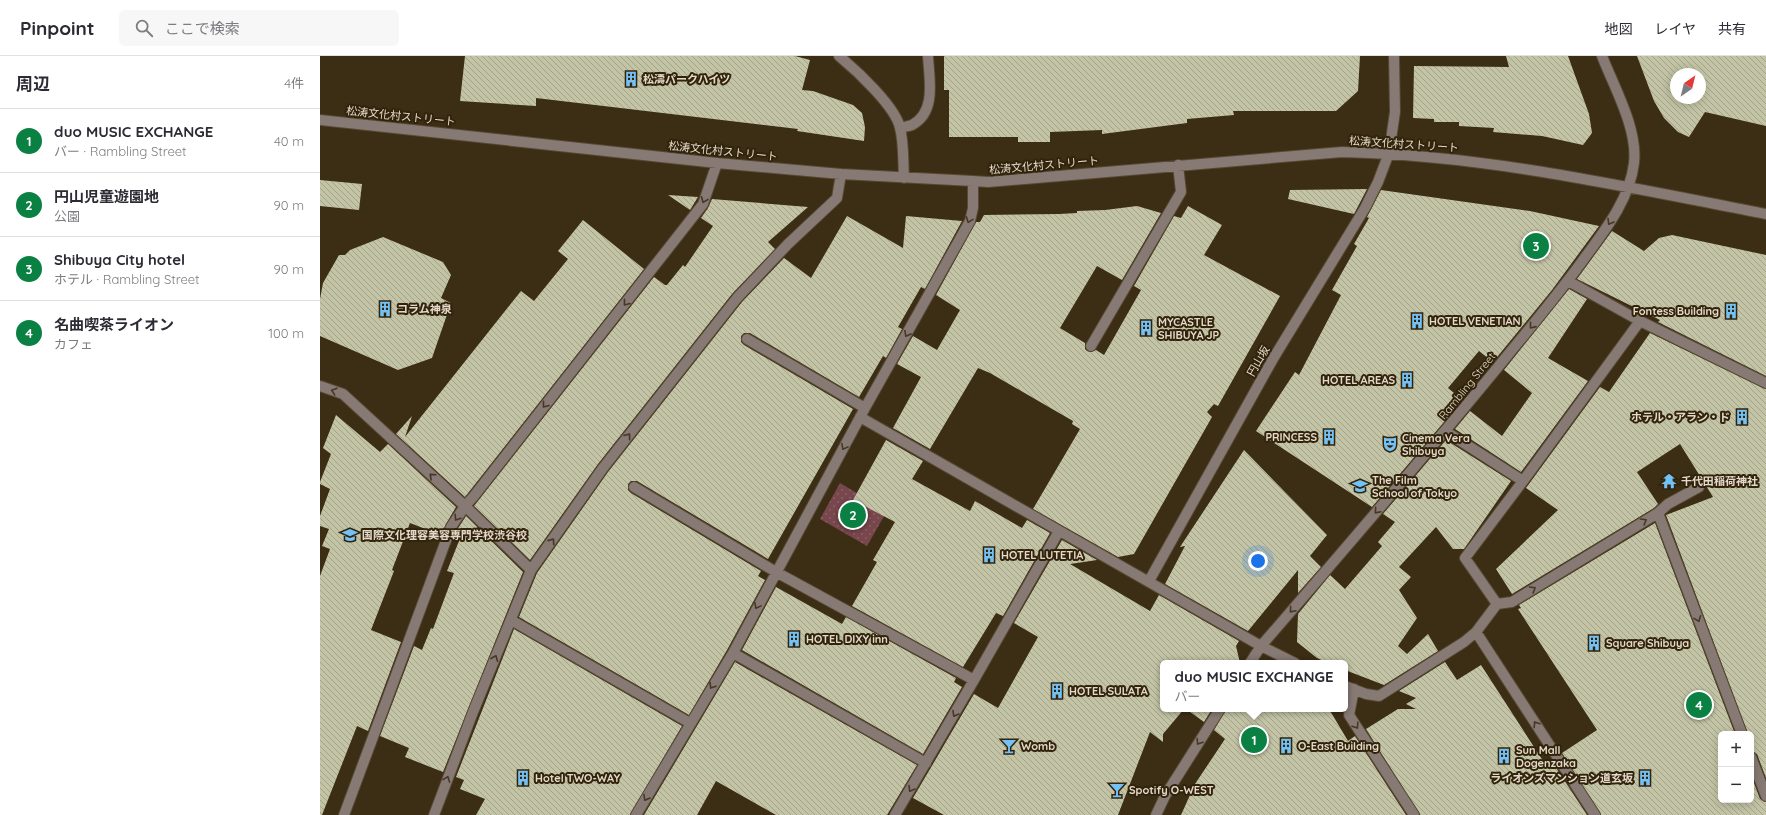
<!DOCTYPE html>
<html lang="ja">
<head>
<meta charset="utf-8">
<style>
  :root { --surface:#fff; --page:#f7f7f7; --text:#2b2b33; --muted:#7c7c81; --line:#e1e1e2; --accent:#0b8043 }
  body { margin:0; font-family:Quicksand,"Noto Sans JP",sans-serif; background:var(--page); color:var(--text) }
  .controls { position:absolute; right:12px; bottom:12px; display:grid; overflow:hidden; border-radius:6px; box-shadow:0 2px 10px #0003 }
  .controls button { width:36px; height:36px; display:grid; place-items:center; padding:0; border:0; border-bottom:1px solid var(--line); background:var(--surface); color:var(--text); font:20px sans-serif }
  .compass { position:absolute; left:1350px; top:12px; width:36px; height:36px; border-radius:50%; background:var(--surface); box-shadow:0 2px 10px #0003; rotate:35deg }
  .you { position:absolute; left:938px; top:505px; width:14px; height:14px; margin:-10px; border:3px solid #fff; border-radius:50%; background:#1a73e8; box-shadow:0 0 0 6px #1a73e833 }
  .badge { display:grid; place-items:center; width:26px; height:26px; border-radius:50%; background:var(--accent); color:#fff; font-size:13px; font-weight:700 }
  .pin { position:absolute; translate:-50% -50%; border:2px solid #fff; box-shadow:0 1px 4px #0006 }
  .popup { position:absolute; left:840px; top:604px; width:188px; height:52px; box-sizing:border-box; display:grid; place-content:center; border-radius:6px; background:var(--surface); filter:drop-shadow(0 1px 3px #0005); font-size:13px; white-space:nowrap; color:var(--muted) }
  .popup b { font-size:15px; color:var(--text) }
  .popup::after { content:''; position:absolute; left:50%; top:100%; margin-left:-8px; border:8px solid transparent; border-top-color:var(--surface) }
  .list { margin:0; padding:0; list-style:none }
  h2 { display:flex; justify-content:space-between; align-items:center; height:52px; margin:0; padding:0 16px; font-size:17px }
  h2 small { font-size:13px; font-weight:400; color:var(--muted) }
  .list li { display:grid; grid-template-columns:26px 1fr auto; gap:12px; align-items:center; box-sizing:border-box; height:64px; padding:0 16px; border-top:1px solid var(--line) }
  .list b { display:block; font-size:15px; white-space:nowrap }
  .list p { margin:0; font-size:13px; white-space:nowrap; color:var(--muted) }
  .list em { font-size:13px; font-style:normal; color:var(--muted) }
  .icon { flex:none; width:22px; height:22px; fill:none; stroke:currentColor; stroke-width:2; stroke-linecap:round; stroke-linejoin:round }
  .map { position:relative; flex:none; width:1446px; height:759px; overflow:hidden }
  header { display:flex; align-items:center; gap:24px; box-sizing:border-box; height:56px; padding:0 20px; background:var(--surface); border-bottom:1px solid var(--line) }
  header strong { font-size:19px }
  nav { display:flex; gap:22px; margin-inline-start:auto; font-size:14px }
  .search { width:280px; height:36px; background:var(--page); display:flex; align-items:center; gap:10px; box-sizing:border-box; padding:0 14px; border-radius:6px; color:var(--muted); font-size:15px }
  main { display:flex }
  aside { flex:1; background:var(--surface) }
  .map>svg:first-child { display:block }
</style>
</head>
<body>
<header>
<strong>Pinpoint</strong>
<div class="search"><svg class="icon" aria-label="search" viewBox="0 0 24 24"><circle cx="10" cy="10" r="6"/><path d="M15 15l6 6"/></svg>ここで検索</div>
<nav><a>地図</a><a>レイヤ</a><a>共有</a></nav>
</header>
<main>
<aside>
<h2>周辺<small>4件</small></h2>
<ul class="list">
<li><span class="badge">1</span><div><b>duo MUSIC EXCHANGE</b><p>バー · Rambling Street</p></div><em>40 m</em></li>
<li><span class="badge">2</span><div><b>円山児童遊園地</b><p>公園</p></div><em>90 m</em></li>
<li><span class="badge">3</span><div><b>Shibuya City hotel</b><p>ホテル · Rambling Street</p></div><em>90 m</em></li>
<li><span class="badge">4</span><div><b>名曲喫茶ライオン</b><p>カフェ</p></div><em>100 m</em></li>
</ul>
</aside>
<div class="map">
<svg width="1446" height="759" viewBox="0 0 1446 759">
  <defs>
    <pattern id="grass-dots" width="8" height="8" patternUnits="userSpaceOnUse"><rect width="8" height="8" fill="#78464d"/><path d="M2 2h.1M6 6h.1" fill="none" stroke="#8b6065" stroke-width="1.8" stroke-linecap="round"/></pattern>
    <pattern id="building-back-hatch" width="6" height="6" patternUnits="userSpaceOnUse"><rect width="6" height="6" fill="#c3c4a5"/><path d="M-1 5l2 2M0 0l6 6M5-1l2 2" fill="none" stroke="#a3a38b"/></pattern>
  </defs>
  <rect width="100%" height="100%" fill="#3c2d15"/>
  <path fill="url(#grass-dots)" d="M520,427L567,455L547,490L500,463Z"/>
  <path fill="url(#building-back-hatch)" fill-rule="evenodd" d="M145,0H475L490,4L482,34L493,35L533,49L542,57L545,71L544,85L477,75L478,73L216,42V50L140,45Z
    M624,0H1040L1038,35L1016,55H913L914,59L867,63V67L782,78V74L730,76V86H698V81H629V34H624Z
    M1186,0H1248L1269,58L1272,77L1263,89L1222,80L1173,76L1174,72L1139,70V66H1114V63L1093,62L1094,10L1189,11Z
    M1317,0H1446V70L1385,56L1369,81L1358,76L1344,62L1334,45ZM1356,18H1380V42H1356Z
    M0,124L42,128L39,154L0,150Z
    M1047,133L1034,158L968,143L970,134Z
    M1061,134L1210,155L1279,170L1232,234L1173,306L1159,295L1128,332L1134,337L1132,340L1140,347L1052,451L936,375L975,316L979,319L1021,239L1012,234L1037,190L1034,188L1049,162L1047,161Z
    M348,139L378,141L370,154Z
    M392,143L488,151L448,186L455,193L412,238L278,408L210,504L154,450L334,221L345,229H347L363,209L365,211L393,170L381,162L388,152Z
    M817,150L841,157L802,224L777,210L740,272L765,287V293L767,295L771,296L776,294L784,299L821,234L814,230L854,160L861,162L868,150L902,169L884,199L960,240L898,350L894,348L887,356L892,361L814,498L798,501L713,453L760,373L752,368L753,365L670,317L658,312L610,393L573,372L601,321L577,308L593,280L617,294L640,254L616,239L656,166H660L664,159L739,158L757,157V155L785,154Z
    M527,160L583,192L586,160L642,165L605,233L601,231L578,271L582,273L566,302L563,300L539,341L430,277H424L421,280V286L424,289L533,353L448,503L317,425H311L308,428V434L311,437L441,515L438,520L445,524L407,594L369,659L199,561L217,517L288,416L422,246L464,202L491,222Z
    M263,164L324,213L145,441L76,378L92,360L85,381L201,235L214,245L248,203L238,195Z
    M1292,175L1324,195L1339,182L1352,179L1446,199V320L1338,266L1340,264L1257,223Z
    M63,181L123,206L131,219L121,242L131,247L112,302L78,314L0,280V243L3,227L19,199H25L30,194Z
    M1249,233L1267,243L1228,302L1268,325L1201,416L1135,373L1150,355L1182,380L1212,337L1184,314Z
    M1330,277L1446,333V722L1437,698L1431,695V678H1428L1346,459L1393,441L1360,388L1317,416L1338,448L1334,452L1192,538L1176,513L1238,454L1206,432L1280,331L1289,336Z
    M16,359L60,396L68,388L136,451L126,468L121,479L90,467L72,514L74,515L51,574L81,586L48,675L37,670L2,759H0V520L10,493L2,490L9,473L0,470V460L10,433L0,428V426L11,398L3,392Z
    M566,384L603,405L592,423L650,455L655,445L702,472L707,464L730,477L683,560L676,557L643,611L532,550L557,506L553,504L575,466L533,444Z
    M1126,384L1191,425L1144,493H1133L1116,471L1079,511L1091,521L1079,534L1097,562L1078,590L1087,598L1108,578L1118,595L1064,629L1025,614V607H1008L997,602L977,586L978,558L1010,519L1025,533L1062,490L1058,486L1075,466L1063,458Z
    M924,394L1007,479L990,500L1001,511L978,537V514L928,575L845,528L865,490L860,491Z
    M146,460L203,516L123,716L85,701L89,692L60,680L94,590L102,594L111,572L113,573L134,517L127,515L139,485L133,483L137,474Z
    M1335,467L1415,678H1401V744H1431V719L1440,743L1446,746V759H1281L1242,697L1277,674L1198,553L1201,552L1199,549Z
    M742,484L777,504L750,508L830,555L839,539L919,585L916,590L920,607H843V653H864L843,678V686L830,676L798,759H624L593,742L654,638L678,652L718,581L694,567Z
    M456,531L522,568L526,561L636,622L634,626L642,631L603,698L422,594Z
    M194,573L362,670L310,759H156L165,743L140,733L144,724L136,721Z
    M415,606L597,709L567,759H456L396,725L377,759H324Z
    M1125,606L1137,624L1161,609L1225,708L1231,704L1267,759H1100L1046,673L1078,653H1096L1086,648L1096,642L1079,635Z
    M866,653H892L884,666Z
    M906,653H1009L1028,685L1035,680L1086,759H861L875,728L905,683L894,674Z"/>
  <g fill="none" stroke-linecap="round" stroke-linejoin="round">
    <g stroke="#574932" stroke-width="12">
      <path id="minor" d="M519,0C536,14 576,51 580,72C584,87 583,106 584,122
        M0,64L397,107L521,118L653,125L668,126L1022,96C1165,99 1306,131 1446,158
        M580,72C584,71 589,70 592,69C617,56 609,22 608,0
        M1248,225L1320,265L1446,327
        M427,283L545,352
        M771,290L861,136L858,109
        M0,330L23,338L145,450L211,514
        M540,361L941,590L975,607
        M1125,375L1203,425L1320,265
        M314,431L456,516L654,624
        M1338,457L1348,448L1379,431
        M829,525L953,303L1045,152L1058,126L1069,97L1075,56L1074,0
        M1177,548L1145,502L1203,425
        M191,564L370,667
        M1156,576L1275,759
        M413,597L606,707
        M930,607L941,590C1024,494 1107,398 1187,300C1214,267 1241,235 1266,200C1286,173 1310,142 1314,107C1318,73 1294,31 1282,0
        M1025,630L1046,638L1059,640L1144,586L1156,576L1177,548L1192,546L1338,457L1422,678
        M1034,633L1029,659L1094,759
        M1431,701L1446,740
        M24,759L131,471L145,450L154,440L383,148L397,107
        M114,759L153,656L211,514L283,412L417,242L468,188L517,142L521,118
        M316,759L413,597L545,352L650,165L653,152V125
        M575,759L654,624L739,475
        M836,759L845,740L900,653"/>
    </g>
    <use href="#minor" stroke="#877974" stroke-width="10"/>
  </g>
  <defs><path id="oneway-chevron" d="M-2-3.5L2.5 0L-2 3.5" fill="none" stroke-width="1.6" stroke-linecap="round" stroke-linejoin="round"/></defs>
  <g stroke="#473825">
    <use href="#oneway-chevron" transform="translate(384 144) rotate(112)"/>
    <use href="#oneway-chevron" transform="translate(649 164) rotate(111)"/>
    <use href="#oneway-chevron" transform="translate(1290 166) rotate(121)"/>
    <use href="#oneway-chevron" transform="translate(306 247) rotate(128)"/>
    <use href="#oneway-chevron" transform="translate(1212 270) rotate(129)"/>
    <use href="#oneway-chevron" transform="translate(587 278) rotate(119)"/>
    <use href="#oneway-chevron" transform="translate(14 335) rotate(-161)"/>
    <use href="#oneway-chevron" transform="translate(225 349) rotate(128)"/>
    <use href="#oneway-chevron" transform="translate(308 380) rotate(-53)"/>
    <use href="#oneway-chevron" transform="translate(524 391) rotate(118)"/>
    <use href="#oneway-chevron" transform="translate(112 420) rotate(-138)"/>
    <use href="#oneway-chevron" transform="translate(1057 455) rotate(131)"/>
    <use href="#oneway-chevron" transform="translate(137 462) rotate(123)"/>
    <use href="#oneway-chevron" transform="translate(1324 465) rotate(-31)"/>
    <use href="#oneway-chevron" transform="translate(232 485) rotate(-55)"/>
    <use href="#oneway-chevron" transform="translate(1213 533) rotate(-31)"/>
    <use href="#oneway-chevron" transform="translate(437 550) rotate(118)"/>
    <use href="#oneway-chevron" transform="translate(972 554) rotate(131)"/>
    <use href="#oneway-chevron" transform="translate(1378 563) rotate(69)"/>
    <use href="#oneway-chevron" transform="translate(175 602) rotate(-68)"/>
    <use href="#oneway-chevron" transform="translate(392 630) rotate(122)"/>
    <use href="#oneway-chevron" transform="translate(635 658) rotate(120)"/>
    <use href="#oneway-chevron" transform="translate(1216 668) rotate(-123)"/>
    <use href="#oneway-chevron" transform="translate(1036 670) rotate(57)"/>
    <use href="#oneway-chevron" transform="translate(879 686) rotate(122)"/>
    <use href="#oneway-chevron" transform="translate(127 723) rotate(-69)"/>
    <use href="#oneway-chevron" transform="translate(591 733) rotate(121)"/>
    <use href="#oneway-chevron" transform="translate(326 742) rotate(120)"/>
  </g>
  <defs>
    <g id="building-bare" transform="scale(1.2)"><path d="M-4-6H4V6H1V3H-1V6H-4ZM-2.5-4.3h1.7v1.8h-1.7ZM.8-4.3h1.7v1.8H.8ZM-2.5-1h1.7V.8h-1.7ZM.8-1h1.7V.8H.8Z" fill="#73c1f5" stroke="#32230b" stroke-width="2.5" paint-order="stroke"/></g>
    <g id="theatre-bare" transform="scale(1.2)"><path d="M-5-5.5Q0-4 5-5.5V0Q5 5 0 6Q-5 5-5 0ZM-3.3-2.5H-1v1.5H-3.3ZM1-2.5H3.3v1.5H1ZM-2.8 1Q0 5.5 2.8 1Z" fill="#73c1f5" stroke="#32230b" stroke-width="2.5" paint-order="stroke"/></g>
    <g id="temple-bare" transform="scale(1.2)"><path d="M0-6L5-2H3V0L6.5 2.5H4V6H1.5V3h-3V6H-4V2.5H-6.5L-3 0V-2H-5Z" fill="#73c1f5" stroke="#32230b" stroke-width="2.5" paint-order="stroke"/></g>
    <g id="university-bare" transform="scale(1.2)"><path d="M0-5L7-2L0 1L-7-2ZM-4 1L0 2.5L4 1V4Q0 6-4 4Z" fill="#73c1f5" stroke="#32230b" stroke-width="2.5" paint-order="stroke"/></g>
    <g id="bar-bare" transform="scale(1.2)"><path d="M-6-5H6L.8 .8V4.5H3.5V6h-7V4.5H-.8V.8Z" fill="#73c1f5" stroke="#32230b" stroke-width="2.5" paint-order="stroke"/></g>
  </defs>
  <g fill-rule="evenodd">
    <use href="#building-bare" x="311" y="23"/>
    <use href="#building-bare" x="65" y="253"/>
    <use href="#building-bare" x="1411" y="255"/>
    <use href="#building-bare" x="1097" y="265"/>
    <use href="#building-bare" x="826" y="272"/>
    <use href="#building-bare" x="1087" y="324"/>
    <use href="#building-bare" x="1422" y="361"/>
    <use href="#building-bare" x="1009" y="381"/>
    <use href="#theatre-bare" x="1070" y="388"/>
    <use href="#temple-bare" x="1349" y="425"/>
    <use href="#university-bare" x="1040" y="430"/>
    <use href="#university-bare" x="30" y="479"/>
    <use href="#building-bare" x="669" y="499"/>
    <use href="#building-bare" x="474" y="583"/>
    <use href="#building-bare" x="1274" y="587"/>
    <use href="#building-bare" x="737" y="635"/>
    <use href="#bar-bare" x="689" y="690"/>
    <use href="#building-bare" x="966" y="690"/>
    <use href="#building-bare" x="1184" y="700"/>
    <use href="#building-bare" x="203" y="722"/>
    <use href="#building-bare" x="1325" y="722"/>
    <use href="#bar-bare" x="797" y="734"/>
  </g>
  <g text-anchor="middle" stroke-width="4" stroke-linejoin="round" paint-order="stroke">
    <g font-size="11" font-weight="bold" fill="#e4dacc" stroke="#32230b" text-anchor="start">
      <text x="323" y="27">松濤パークハイツ</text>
      <text x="77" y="257">コラム神泉</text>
      <text x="1399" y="259" text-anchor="end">Fontess Building</text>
      <text x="1109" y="269">HOTEL VENETIAN</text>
      <text x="838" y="270">MYCASTLE<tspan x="838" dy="13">SHIBUYA JP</tspan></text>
      <text x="1075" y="328" text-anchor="end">HOTEL AREAS</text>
      <text x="1410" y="365" text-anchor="end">ホテル・アラン・ド</text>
      <text x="997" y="385" text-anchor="end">PRINCESS</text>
      <text x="1082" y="386">Cinema Vera<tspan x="1082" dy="13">Shibuya</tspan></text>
      <text x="1052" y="428">The Film<tspan x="1052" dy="13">School of Tokyo</tspan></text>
      <text x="1361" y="429">千代田稲荷神社</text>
      <text x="42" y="483">国際文化理容美容専門学校渋谷校</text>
      <text x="681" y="503">HOTEL LUTETIA</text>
      <text x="486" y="587">HOTEL DIXY inn</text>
      <text x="1286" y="591">Square Shibuya</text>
      <text x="749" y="639">HOTEL SULATA</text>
      <text x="701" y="694">Womb</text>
      <text x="978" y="694">O-East Building</text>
      <text x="1196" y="698">Sun Mall<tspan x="1196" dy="13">Dogenzaka</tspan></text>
      <text x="215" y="726">Hotel TWO-WAY</text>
      <text x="1313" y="726" text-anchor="end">ライオンズマンション道玄坂</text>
      <text x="809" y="738">Spotify O-WEST</text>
    </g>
    <g font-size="11" fill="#e4dacc" stroke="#32230b">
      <text transform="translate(81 60) rotate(6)" y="4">松涛文化村ストリート</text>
      <text transform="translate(1084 88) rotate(4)" y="4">松涛文化村ストリート</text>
      <text transform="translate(403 95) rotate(6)" y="4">松涛文化村ストリート</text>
      <text transform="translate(724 109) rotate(-5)" y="4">松涛文化村ストリート</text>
      <text transform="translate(938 305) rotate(-60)" y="4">円山坂</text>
      <text transform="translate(1147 330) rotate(-51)" y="4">Rambling Street</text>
    </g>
  </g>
</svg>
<div class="controls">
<button>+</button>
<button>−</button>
</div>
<svg class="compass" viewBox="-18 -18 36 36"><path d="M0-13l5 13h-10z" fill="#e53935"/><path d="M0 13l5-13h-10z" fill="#7c7c81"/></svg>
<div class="you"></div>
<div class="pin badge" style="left:934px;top:684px">1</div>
<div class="popup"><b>duo MUSIC EXCHANGE</b>バー</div>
<div class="pin badge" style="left:533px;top:459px">2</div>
<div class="pin badge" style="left:1216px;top:190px">3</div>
<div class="pin badge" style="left:1379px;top:649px">4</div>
</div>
</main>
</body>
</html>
